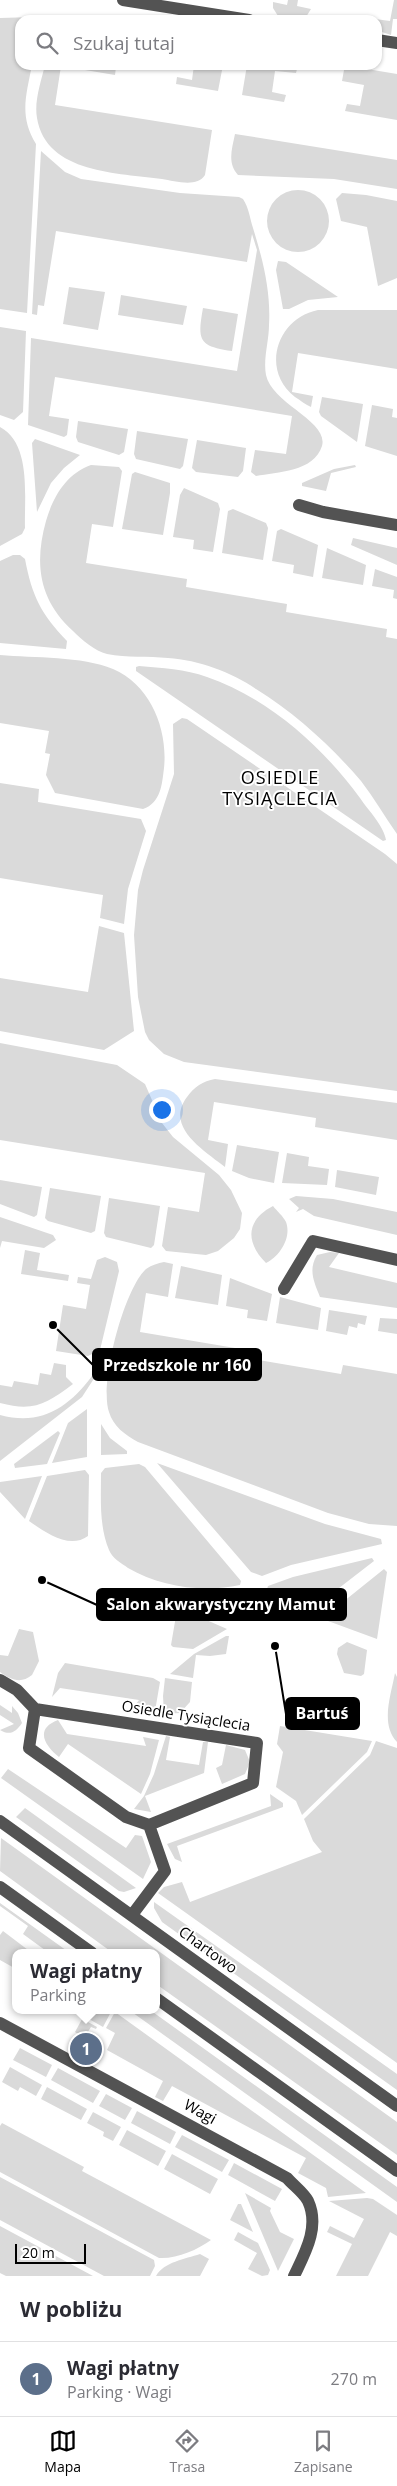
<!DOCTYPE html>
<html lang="pl">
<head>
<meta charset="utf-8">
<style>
  :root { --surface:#fff; --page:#f7f7f7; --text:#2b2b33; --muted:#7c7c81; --line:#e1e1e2; --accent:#000 }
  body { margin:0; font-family:"Open Sans",sans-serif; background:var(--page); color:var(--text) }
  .scale { position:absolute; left:15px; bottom:12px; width:71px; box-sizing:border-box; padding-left:5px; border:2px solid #000; border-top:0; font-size:14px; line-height:18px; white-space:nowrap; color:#000; -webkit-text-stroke:4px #fff; paint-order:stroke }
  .you { position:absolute; left:161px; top:1109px; width:18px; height:18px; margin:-12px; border:4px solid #fff; border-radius:50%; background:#1a73e8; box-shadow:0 0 0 8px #1a73e833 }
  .badge { display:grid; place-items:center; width:32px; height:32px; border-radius:50%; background:var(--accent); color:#fff; font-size:16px; font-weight:700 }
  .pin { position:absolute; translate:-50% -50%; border:2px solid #fff; box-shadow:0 1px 5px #0006 }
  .popup { position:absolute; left:12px; top:1949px; width:148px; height:65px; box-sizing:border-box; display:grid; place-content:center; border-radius:10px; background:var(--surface); filter:drop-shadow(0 1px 4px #0005); font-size:16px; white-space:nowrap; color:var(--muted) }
  .popup b { font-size:19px; color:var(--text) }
  .popup::after { content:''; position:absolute; left:50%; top:100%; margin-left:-10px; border:10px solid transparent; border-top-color:var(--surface) }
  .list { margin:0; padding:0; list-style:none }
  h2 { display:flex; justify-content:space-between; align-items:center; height:65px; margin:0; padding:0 20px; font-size:21px }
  h2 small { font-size:16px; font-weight:400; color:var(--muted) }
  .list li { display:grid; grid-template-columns:32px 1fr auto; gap:15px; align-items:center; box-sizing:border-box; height:75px; padding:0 20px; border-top:1px solid var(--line) }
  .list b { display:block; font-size:19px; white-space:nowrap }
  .list p { margin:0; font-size:16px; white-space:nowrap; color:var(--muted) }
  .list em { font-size:16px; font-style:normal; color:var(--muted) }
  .icon { flex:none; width:28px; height:28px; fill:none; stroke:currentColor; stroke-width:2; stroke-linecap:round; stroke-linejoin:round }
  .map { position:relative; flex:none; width:397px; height:2276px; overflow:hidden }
  .search { position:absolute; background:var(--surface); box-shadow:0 1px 4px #0004; left:15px; right:15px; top:15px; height:55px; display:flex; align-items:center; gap:12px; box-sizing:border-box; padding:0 18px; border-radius:15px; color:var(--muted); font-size:19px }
  .sheet { height:140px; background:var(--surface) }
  nav { display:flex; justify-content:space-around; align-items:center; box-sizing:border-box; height:70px; border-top:1px solid var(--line); background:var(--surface); font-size:14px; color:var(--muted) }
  nav a { display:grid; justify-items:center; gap:2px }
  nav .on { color:var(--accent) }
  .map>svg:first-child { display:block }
</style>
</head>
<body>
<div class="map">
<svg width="397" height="2276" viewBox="0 0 397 2276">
  <rect width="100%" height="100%" fill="#fff"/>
  <path fill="#dadada" d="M288,0H298L297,6L311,9L306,17L298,20L278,16L273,8V2L287,5Z
    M394,0H397V19H393L391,35L379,31L375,19L390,21Z
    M33,17L39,20H20V65H32C26,96 19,116 36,144L27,313L0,309V18Z
    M45,65H103L116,67L115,75L61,66L55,105L212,130L205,175C197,188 175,181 162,179C120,173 46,174 37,118C34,101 41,82 45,65Z
    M194,65H223L218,91L176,84L177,77L192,80Z
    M247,65H298L296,73L275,71L272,92L286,95L284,102L242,95Z
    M349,66L397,74V120L345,111L347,104L360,106L364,85L342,81L344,70Z
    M235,134L397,160V189L334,179L238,175C227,163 232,149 235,134Z
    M41,151L65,172L81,179L180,193L239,197L243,199C249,208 250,219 253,228C263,260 271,292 269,325C269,341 263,359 266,375C272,404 329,421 322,446C314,472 277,472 256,476L251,472L255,450L286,454L292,416L55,377L49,416L69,419L67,435L64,437L28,425L31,338L237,371L257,250L252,234L247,262L56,231L44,306L38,305L37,315L32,314Z
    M267 221a31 31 0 1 1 62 0a31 31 0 1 1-62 0Z
    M342,193L366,195L397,201V278L378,286L367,227L341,221L336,199Z
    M278,261L286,262L338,297L308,300L289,309H283L276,270Z
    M69,287L105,292L98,330L63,324Z
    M121,295L187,306L183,325L118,315Z
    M203,308L238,314L232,351C199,346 197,341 203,308Z
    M318,310H397V369L298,353L292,392L313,396L311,407C306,405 300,400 295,397C260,370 277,318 318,310Z
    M0,327L26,331L23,412L14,420L0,415Z
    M322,397L363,404L357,442L321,416L319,412Z
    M372,405L393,409L392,417L397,418V456L365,446Z
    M78,421L128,429L124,452L119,455L78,442L76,437Z
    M0,427C32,444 24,498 25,528L22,534L0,546Z
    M137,431L188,439L183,466L180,469L136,459L134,454Z
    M35,439L80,455L64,468L51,483L37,512L32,443Z
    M197,440L246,448L243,471L238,477L196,472L192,468Z
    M91,465L119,467L122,471L113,527L92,524L86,563L187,579L186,587L287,604L286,612L387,629L386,637L397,639V834C385,817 374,798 361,781C330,745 296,714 256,689C231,672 199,660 168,658C148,656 127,658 107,654C95,651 82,640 73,631C39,600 34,564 46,521C53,497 66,474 91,465Z
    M355,465L356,467L331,473L326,491L302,486V483L334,469Z
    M135,472L170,483V493L163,535L122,529L132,474Z
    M184,488L218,503L220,509L213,552L193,549L194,540L173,537L180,495Z
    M233,509L266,523L268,528L263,560L222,553L228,511Z
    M281,529L318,545L313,577L293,573L294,565L272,561L277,531Z
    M353,538L397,548V565L351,545Z
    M327,548L366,565L363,585L322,578Z
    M13,555H20L25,559C32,596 41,614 67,641L66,649L0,643V561Z
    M375,569L397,577V599L393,598L394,590L372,586Z
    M0,655C34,658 82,656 113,669C151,685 168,730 164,768C162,784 161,803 143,809L55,793L46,775L50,754L45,753L49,731L0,723Z
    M139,666C162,668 185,669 207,677C268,698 322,746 360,798C368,810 384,826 386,840L383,841L136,671V667Z
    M182,718L187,719L385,854L397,864V1091L184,1062L164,1054L149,1040L145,1032L138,997L134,935L138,890L143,870L174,774L173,724Z
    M0,783L39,789L38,802L141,819L146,831L128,889L124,924L100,918L103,895L0,878Z
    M99,926L124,933L134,1031L104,1050L0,1031V978L88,992Z
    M0,1043L117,1065L145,1084L162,1123L173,1137L219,1175L231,1190L242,1213L240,1229L234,1238L218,1251L206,1255L166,1251L162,1246L168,1207L199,1212L205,1173L0,1140Z
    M215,1079L397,1103V1140L315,1127L316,1118L214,1102L208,1140L228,1144L225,1167C205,1151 164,1127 187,1097C194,1087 203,1081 215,1079Z
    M237,1145L279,1152L274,1183L249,1178L232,1171Z
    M287,1153L309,1157L308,1166L329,1169L327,1185L282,1183Z
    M337,1170L379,1177L376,1195L335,1187Z
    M0,1180L42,1187L37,1215L34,1217L0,1204Z
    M50,1188L101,1196L95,1231L91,1233L48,1221L45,1218Z
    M296,1196L333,1199L397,1212V1235L314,1216L303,1209L296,1212L299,1208L289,1199Z
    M109,1198L160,1206L154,1245L151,1248L106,1237L104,1233Z
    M273,1206C277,1211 283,1216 286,1222C292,1238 279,1257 266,1263C245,1242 246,1220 273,1206Z
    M0,1217L53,1235L56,1240L44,1248L2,1241L0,1248Z
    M25,1250L40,1253L37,1270L69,1275L68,1281L21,1274Z
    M330,1252L339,1253L329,1267L397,1283V1308L320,1297C314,1282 308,1270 317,1255Z
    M105,1257L117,1262L119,1271L100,1350L88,1356L56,1351L63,1305L86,1309L90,1285L77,1283L78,1277L91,1279L97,1260Z
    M164,1262L173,1264L168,1297L146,1293L140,1332L241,1349L240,1357L341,1374L343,1365L397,1374V1526L369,1524L328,1513L138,1442C125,1435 113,1426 109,1412C99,1384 124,1289 146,1269C152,1265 158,1263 164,1262Z
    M181,1266L222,1275L218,1305L175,1298Z
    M230,1278L272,1294L267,1321L247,1318L248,1310L226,1306Z
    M280,1297L321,1308L318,1330L276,1323Z
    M329,1310L367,1316L365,1325L358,1323L357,1328L349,1326L347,1335L326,1331Z
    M380,1318L397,1319V1334L378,1331Z
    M54,1363L66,1365V1377L73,1384C46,1404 34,1412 0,1403V1385L12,1387L14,1381L38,1385L40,1373L51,1375Z
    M92,1376L95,1377L82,1397L0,1461V1415C41,1426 68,1408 92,1376Z
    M87,1409V1457L52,1463L68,1423Z
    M101,1424L110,1438L127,1451V1454L101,1455Z
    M58,1431L60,1433L47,1464L15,1468L14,1464Z
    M157,1463L325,1524L381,1539L382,1544L291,1565L262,1576L251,1572Z
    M139,1464L145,1467L241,1581L240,1585C203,1593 161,1587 128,1568C121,1563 112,1558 109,1550C99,1526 101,1499 101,1473L105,1468Z
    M85,1470L89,1475L88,1536C69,1550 45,1532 29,1521L47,1476Z
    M42,1476L25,1519L0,1492V1482Z
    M372,1558L374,1561L308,1612C292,1611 273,1605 267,1589L268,1586L293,1577Z
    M384,1569L387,1572L377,1639L328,1621V1614Z
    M179,1608L227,1629L193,1649L173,1647L171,1645L177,1610Z
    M19,1629L33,1632L39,1661L32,1675C21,1684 11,1680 0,1672V1655L8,1656Z
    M226,1636H229L226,1654L210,1656L196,1655L193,1678L170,1674L194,1654Z
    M347,1642L367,1650L364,1674L361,1676L344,1673L337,1654L338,1648Z
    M65,1663L153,1678L160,1682L155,1711L152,1713L132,1709L139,1700L60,1688L52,1697L58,1673Z
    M395,1673L397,1677V1742C380,1724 391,1695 395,1673Z
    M165,1678L192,1682L190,1702L180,1713L164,1714L163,1696Z
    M0,1705L12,1713V1706L18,1713L22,1723C16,1732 10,1736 0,1730L14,1724L0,1715Z
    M58,1720L67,1734L146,1746L143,1737L159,1740L150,1774L141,1794L68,1744L59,1757C45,1746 34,1729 58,1720Z
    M280,1726L372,1741L367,1752L302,1815L296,1801L276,1787L283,1752L277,1744Z
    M166,1736L170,1737L166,1760L199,1765L203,1742H208L204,1773L145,1796L151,1812L134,1809L144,1796L154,1774Z
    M376,1741L397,1748V2063L158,1893L164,1887L182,1882L190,1902L322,1852L313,1841L304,1819L370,1755Z
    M226,1745L245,1750L250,1762L245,1774L222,1784L216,1768L222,1765Z
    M8,1769L126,1848L135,1835L142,1836L151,1862L143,1879L1,1778Z
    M270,1794L283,1803V1807L177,1846L182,1862L175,1859L167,1844L271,1806Z
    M25,1808L136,1888L124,1892L119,1891L16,1817Z
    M1,1838L397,2122V2155L156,1984V1953H113L0,1871Z
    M154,1902L397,2074V2090L162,1922L154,1908Z
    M0,1903L70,1953H49L23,1934L28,1926L0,1906Z
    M3,1931L32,1953H16V1969L0,1960V1935Z
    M87,2010H112L103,2027L89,2019L88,2022L97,2027L96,2029L91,2027L84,2038L75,2032Z
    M129,2010H150L397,2187V2202Z
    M115,2012L366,2193L328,2197L326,2188L298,2173L306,2158L172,2086L163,2101L155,2097L163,2081L107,2050L115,2033L106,2028Z
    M20,2048L52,2065L46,2077L13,2060Z
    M10,2067L42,2085L36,2096L20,2087L18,2091L2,2082Z
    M58,2068L100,2091L93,2103L51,2080Z
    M47,2087L87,2109L81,2120L41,2099Z
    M106,2094L132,2108L125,2120L99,2106Z
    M137,2111L176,2132L170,2144L131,2123Z
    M93,2112L121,2127L113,2141L103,2136L104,2132L87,2123Z
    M2,2123L84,2167L82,2171L211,2240C197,2250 177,2259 159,2258L0,2172V2126Z
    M127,2130L166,2151L158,2166L119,2145Z
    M182,2135L229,2160L222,2172L175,2147Z
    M172,2154L218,2179L210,2194L164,2169Z
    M234,2163L282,2189L275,2201L228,2175Z
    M0,2177L154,2260L155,2266L150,2276H104L0,2220Z
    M245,2193L271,2208L270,2211L280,2232L294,2239L278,2271Z
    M367,2198L373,2199L397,2215V2236L390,2232L368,2276H336L352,2244L327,2232L330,2226L354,2238L364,2219L329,2201Z
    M238,2204H241L253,2232L230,2220Z
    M0,2226L93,2276H6L0,2273Z
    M238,2232L258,2243L270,2270L268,2275L262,2276L248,2269L257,2253L234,2240Z
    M200,2254L209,2259L200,2276H156C164,2262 185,2259 200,2254Z"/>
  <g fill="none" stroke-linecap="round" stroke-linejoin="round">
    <path stroke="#535353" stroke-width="12" d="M123,0L249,20
      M377,40L397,43
      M299,505L323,512L397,525
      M284,1289L313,1241L397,1260
      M0,1680L17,1690L35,1709L257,1743L253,1783L149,1825
      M35,1709L29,1748L126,1817L149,1825L165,1871L132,1915
      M0,1821L397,2106
      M0,1887L92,1953
      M156,1998L397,2171
      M0,2023L287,2178C293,2185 304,2193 308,2201C320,2227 305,2253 294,2276"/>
  </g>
  <g text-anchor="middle" stroke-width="4" stroke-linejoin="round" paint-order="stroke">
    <g font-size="15" fill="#000" stroke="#fff">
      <text transform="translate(186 1716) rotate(9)" y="5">Osiedle Tysiąclecia</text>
      <text transform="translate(208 1950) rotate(36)" y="5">Chartowo</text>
      <text transform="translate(200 2112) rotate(29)" y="5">Wagi</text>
    </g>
    <g font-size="18" letter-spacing="1" fill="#000" stroke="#fff">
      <text x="280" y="784">OSIEDLE<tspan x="280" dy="21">TYSIĄCLECIA</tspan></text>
    </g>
  </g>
  <path fill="none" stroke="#000" stroke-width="2" d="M53 1325L93 1365M42 1580L97 1605M275 1646L286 1714"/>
  <g fill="#000" stroke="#fff" stroke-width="2">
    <circle cx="53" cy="1325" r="5"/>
    <circle cx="42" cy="1580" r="5"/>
    <circle cx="275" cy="1646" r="5"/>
  </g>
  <g fill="#000" stroke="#000" stroke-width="2">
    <rect x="93" y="1349" width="168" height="31" rx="5"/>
    <rect x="97" y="1589" width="249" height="31" rx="5"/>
    <rect x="286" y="1698" width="73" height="31" rx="5"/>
  </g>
  <g font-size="16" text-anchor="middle" font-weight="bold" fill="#fff">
    <text x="177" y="1371">Przedszkole nr 160</text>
    <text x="221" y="1610">Salon akwarystyczny Mamut</text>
    <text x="322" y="1719">Bartuś</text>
  </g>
</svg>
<div class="scale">20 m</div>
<div class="you"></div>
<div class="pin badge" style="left:86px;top:2049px;background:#5c6f8a">1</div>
<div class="popup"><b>Wagi płatny</b>Parking</div>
<div class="search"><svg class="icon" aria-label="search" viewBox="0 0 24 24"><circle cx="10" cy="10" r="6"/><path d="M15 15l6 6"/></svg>Szukaj tutaj</div>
</div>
<section class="sheet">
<h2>W pobliżu<small></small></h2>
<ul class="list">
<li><span class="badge" style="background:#5c6f8a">1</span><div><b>Wagi płatny</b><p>Parking · Wagi</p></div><em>270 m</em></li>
</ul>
</section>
<nav>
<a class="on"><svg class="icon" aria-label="map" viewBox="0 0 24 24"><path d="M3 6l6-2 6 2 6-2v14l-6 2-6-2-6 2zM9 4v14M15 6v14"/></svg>Mapa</a>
<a><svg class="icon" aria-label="directions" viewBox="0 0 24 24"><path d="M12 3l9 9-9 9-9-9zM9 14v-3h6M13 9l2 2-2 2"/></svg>Trasa</a>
<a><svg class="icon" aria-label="saved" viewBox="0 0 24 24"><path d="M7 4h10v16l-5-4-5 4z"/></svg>Zapisane</a>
</nav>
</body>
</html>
